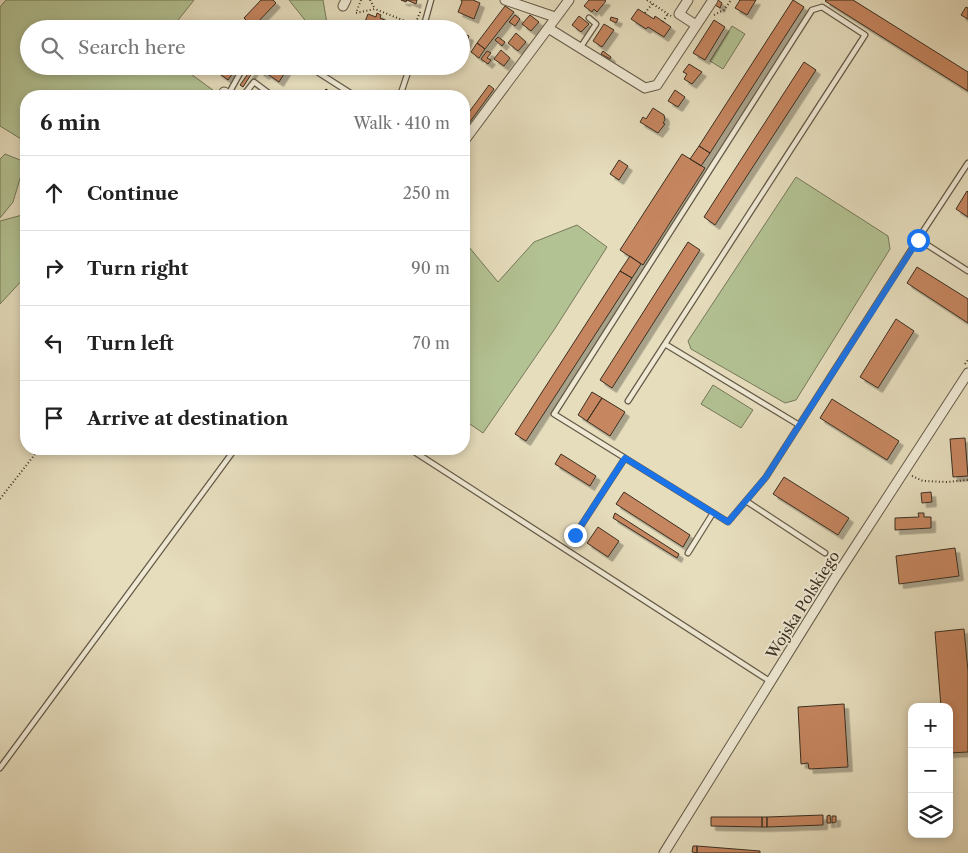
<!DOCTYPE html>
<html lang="en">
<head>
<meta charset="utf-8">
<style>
  :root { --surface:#fff; --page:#f2f2f2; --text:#222; --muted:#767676; --line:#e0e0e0 }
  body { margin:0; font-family:"Libre Caslon Text",serif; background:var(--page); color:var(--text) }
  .controls { position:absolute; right:15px; bottom:15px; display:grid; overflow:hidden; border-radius:10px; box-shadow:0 2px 8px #0003 }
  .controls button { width:45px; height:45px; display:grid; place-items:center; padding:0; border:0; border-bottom:1px solid var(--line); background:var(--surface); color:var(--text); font:25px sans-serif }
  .stop { position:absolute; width:15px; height:15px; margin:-11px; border:4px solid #1a73e8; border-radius:50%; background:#fff }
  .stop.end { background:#1a73e8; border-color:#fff; box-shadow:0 1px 5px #0008 }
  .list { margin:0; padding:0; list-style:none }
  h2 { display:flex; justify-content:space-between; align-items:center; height:65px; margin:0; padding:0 20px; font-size:21px }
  h2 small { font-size:16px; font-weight:400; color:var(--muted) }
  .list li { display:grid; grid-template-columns:32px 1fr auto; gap:15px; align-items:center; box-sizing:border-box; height:75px; padding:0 20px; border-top:1px solid var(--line) }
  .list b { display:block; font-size:19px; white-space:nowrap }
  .list em { font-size:16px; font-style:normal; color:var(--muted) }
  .icon { flex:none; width:28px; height:28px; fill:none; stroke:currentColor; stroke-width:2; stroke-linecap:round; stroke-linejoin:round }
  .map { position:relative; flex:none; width:968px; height:853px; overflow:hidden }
  .search { position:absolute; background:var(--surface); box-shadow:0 2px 8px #0003; left:20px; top:20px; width:450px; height:55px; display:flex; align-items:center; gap:12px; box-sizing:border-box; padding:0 18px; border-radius:28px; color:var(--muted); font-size:19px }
  .panel { position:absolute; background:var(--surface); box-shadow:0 2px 8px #0003; left:20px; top:90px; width:450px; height:365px; border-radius:20px }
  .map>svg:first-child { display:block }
</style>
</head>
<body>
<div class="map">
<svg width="968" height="853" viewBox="0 0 968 853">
  <defs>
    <filter id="shadow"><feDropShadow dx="4.5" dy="4.5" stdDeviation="0" flood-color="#0004"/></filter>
  </defs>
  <rect width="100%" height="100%" fill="#e6ddbd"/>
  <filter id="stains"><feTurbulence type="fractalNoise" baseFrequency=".004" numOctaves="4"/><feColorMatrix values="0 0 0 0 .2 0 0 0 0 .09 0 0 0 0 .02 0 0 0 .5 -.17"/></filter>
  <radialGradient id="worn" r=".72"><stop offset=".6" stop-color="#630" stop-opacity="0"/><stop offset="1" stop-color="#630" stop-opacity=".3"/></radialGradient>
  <path fill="#b3c293" stroke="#76785a" d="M6,0H194L171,29H29V66H180L221,96H26V142L0,126V7Z
    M289,0H323L328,29H312Z
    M732,26L745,34L723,69L710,61Z
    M5,154L25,162L13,202L0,218V159Z
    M796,177L888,236L890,249L796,400L785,403L691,349L688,341Z
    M26,214V276L0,304V221Z
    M577,225L607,247L554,330L483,433L464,420V241L498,282L534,242Z
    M713,385L753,410L741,428L701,404Z"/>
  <path fill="#c68660" stroke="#3a2f21" filter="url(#shadow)" d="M261,0H273L276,3L253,27L244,18Z
    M401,0H417L416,4L407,0L406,2Z
    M461,0H473L480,3L474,19L458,12L462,2Z
    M589,0H604L606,1L597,12L594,9L592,12L584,6Z
    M718,0L722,3L720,8L715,5Z
    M740,0H756L747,15L735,8Z
    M793,0L804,7L710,153L699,146Z
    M826,0H853L968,72V91L825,1Z
    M505,6L514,12L485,49L477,43Z
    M966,7L968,8V19L961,15Z
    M638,9L654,19L655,16L671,27L664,37L648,27L646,29L631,19Z
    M377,13L381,15L380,18L394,24L396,21L400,22L399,26L406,29H366L363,27L368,14L376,17Z
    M515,15L520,19L515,26L509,22Z
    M530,15L539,22L531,31L522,24Z
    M579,16L589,24L581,32L572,25Z
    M611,17L618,19L616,23L610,20Z
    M714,20L725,27L705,60L693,53Z
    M438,24L450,29H436Z
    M604,24L614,30L602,47L593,41Z
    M461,33L469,36L466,44L461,42Z
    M516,33L526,42L518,51L508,43Z
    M498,37L505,42L502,46L495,40Z
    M477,43L485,49L479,58L471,52Z
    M501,50L510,58L504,66L494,59Z
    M487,51L491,53L487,58L491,60L488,64L481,59Z
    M603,51L611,57L610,59L601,54Z
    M804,62L816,70L715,225L704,217Z
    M689,64L702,72L692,84L684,79L687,74L683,72Z
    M238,66L228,80L216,71L219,66Z
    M262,66L269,70L265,75L259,71Z
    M263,66H289L279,82L266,73L269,70Z
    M252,68L254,70L243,87L240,85Z
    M489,85L494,89L464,130V119Z
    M326,89L337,96H331L324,91Z
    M675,90L685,97L678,107L668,101Z
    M324,91L331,96H321Z
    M653,108L664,115L665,120L663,123L665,124L658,133L640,122L643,117L646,119Z
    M699,146L710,153L701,166L690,159Z
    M682,154L705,168L643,265L620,250Z
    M619,160L628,166L619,180L610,174Z
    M967,191L968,192V217L956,209Z
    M688,242L700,250L612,388L600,380Z
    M630,256L641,264L632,278L620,271Z
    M917,267L968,299V323L907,283Z
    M620,271L632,278L526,441L515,434Z
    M896,319L914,331L878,388L860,377Z
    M592,392L602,398L587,421L578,415Z
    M602,398L625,412L610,436L587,421Z
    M832,399L899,441L887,460L820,418Z
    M965,438L968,476L953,477L950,439Z
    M561,454L596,476L590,486L555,464Z
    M784,477L849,518L838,535L773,494Z
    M624,492L690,535L683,547L616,504Z
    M931,492L932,502L922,503L921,493Z
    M615,513L679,554L677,558L613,518Z
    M918,513H924V517H931V528L895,530V518L919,517Z
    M598,527L619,541L608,557L587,543Z
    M955,548L959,576L899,584L896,556Z
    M964,629L968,671V752L949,753V707H941L935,632Z
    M844,704L848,767L809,769L808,763L801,764L798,707Z
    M823,815V825L767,827V817Z
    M830,815L831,823H827V816Z
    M832,816H836V822L832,823Z
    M711,817H762V827L711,826Z
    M762,817H767V827H762Z
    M693,846H697V853L692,852Z
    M697,846L760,851V853H697Z"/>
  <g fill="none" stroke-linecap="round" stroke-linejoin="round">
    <g stroke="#655a48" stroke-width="7">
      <path id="lane" d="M423,29L431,0
        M580,48L596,24L589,18
        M308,66L355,96
        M228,95L244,66
        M243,96L254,82L270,94
        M400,96L410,66
        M918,239L968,163
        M665,344L799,425
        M628,401L865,35L822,7L812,10L554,414L728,522L766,477L918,239L968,271
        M410,449L771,682
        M746,501L825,553
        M575,535L625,458
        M688,553L713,513
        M0,768L235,449"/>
    </g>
    <g stroke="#655a48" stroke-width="11">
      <path id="street" d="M505,0L555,17
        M688,0L679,14L696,25
        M343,6L346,0
        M548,28L645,88L657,85L713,0
        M224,92L231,96
        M464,141L569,0
        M664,853L833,581L968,373"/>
    </g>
    <path stroke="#3a2f21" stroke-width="2" stroke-dasharray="1 2.5" stroke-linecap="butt" d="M361,0L356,13L375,9L415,25
      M370,0L375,9
      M647,0L671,16
      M739,0H740
      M645,13L652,4
      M714,15L724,10L731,0
      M663,22L667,15
      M413,29L421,10
      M965,364L968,360
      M912,476L923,481L947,482L968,480
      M0,499L39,449"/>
    <use href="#lane" stroke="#efe9d4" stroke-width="4.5"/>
    <use href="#street" stroke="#efe9d4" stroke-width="9"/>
  </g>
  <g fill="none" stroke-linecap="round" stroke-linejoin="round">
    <path stroke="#1a73e8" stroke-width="6" d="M575,535L625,458L728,522L766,477L918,240"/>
  </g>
  <g text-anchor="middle" stroke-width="4" stroke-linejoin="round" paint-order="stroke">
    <g font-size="15" fill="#3a2f21" stroke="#efe9d4">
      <text transform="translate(803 605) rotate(-58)" y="5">Wojska Polskiego</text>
    </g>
  </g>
  <rect width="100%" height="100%" filter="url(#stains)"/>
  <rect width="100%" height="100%" fill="url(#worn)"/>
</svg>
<div class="controls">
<button>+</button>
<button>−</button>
<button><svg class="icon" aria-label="layers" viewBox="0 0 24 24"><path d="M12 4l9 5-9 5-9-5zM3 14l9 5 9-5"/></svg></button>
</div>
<div class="stop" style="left:918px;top:240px"></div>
<div class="stop end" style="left:575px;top:535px"></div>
<div class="search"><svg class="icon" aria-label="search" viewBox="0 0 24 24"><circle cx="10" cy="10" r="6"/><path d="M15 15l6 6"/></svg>Search here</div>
<section class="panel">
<h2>6 min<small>Walk · 410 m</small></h2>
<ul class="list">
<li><svg class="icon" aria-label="ahead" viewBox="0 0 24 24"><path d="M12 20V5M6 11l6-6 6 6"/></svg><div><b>Continue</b></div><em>250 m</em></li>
<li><svg class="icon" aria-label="right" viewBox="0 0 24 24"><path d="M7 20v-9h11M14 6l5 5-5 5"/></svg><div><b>Turn right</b></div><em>90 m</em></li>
<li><svg class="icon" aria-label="left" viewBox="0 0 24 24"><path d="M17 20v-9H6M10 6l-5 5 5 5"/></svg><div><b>Turn left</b></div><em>70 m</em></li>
<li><svg class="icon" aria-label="arrive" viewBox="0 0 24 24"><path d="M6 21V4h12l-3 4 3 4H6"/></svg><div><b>Arrive at destination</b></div></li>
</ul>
</section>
</div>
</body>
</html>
